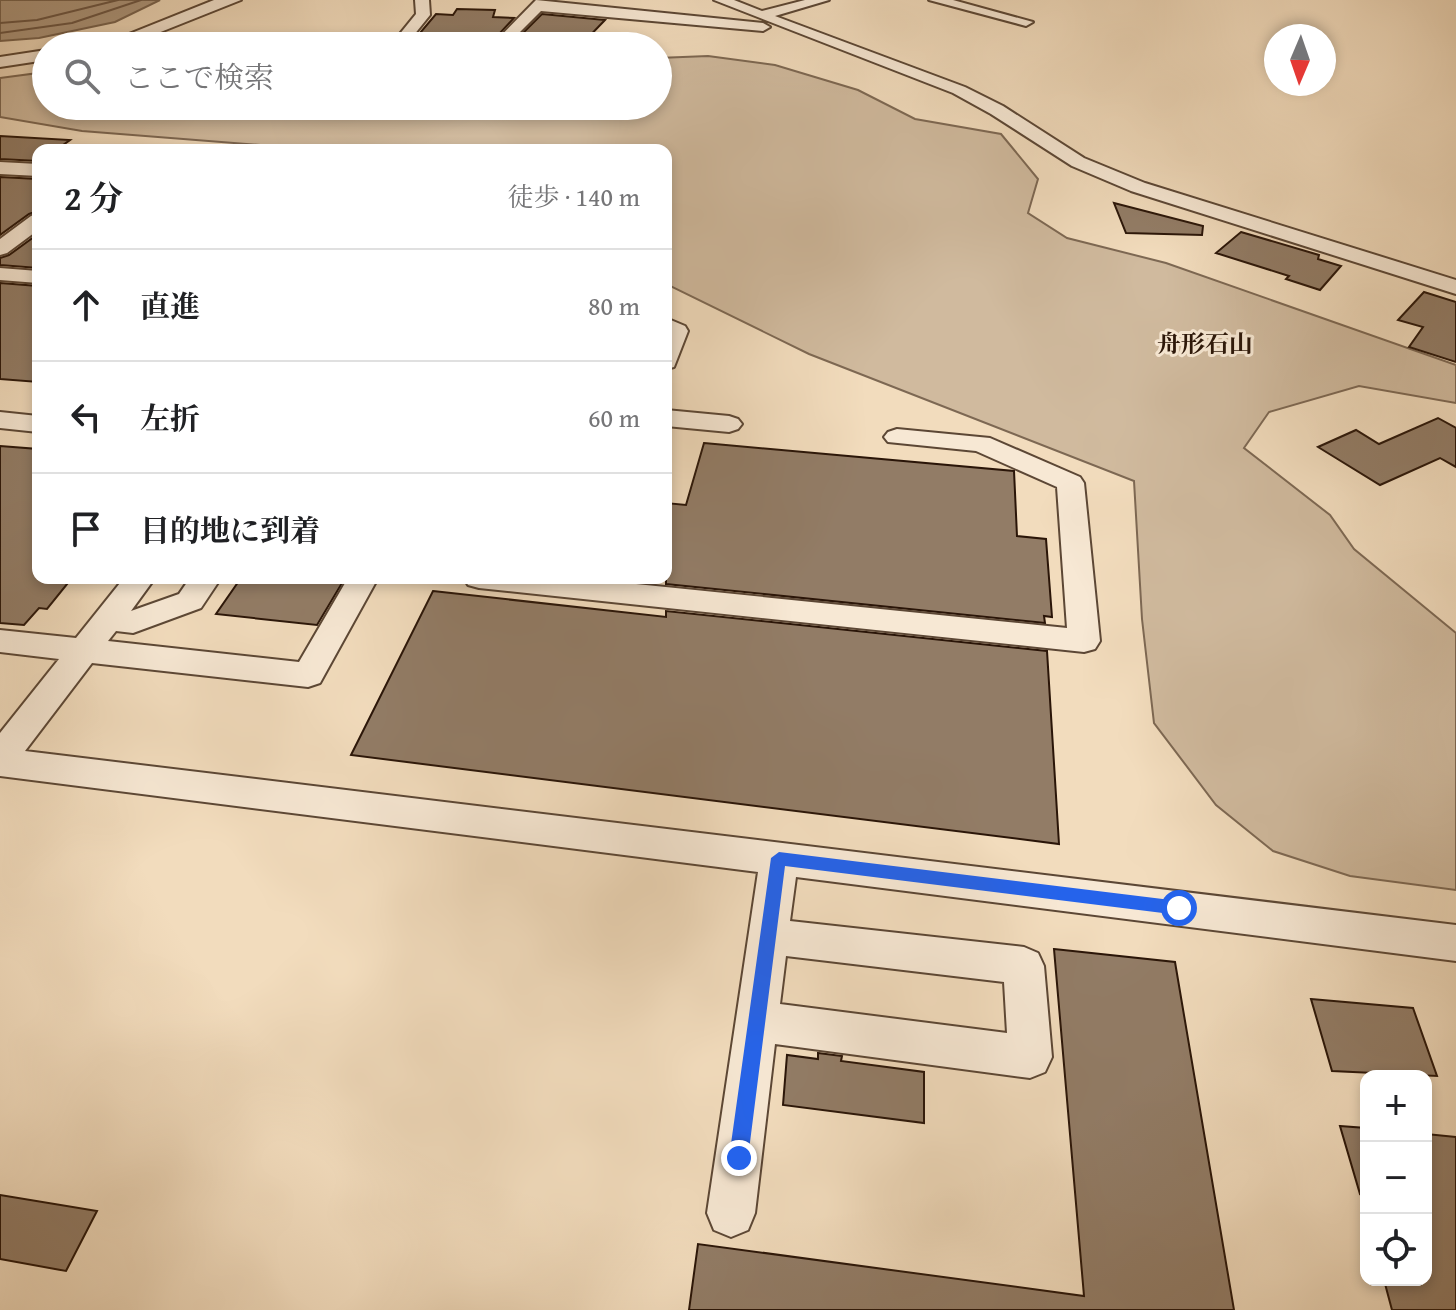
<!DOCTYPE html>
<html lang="ja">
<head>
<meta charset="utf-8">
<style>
  :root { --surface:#fff; --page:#f6f6f6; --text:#202124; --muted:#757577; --line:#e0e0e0 }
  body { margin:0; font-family:"Gentium Book Plus","Noto Serif JP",serif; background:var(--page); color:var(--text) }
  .controls { position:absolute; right:24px; bottom:24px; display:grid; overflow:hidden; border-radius:16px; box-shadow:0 4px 12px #0003 }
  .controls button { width:72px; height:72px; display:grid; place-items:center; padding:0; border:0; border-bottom:2px solid var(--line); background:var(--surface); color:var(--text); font:40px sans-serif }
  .compass { position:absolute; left:1264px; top:24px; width:72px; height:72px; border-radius:50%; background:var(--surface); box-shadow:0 4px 12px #0003; rotate:182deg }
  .stop { position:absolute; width:24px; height:24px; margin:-18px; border:6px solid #2563eb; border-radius:50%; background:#fff }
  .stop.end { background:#2563eb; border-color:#fff; box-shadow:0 2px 8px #0008 }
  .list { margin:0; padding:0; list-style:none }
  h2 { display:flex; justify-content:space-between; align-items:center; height:104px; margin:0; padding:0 32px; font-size:34px }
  h2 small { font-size:26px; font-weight:400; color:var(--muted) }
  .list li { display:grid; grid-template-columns:52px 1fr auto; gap:24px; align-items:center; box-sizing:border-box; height:112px; padding:0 32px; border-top:2px solid var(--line) }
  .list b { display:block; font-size:30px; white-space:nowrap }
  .list em { font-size:26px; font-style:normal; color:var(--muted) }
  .icon { flex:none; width:44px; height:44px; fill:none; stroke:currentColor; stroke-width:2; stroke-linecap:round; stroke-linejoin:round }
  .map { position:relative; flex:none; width:1456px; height:1310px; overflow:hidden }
  .search { position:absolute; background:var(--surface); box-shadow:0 4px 12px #0003; left:32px; top:32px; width:640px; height:88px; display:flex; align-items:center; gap:20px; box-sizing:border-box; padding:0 28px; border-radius:44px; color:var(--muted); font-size:30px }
  .panel { position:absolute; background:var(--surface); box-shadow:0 4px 12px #0003; left:32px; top:144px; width:640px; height:440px; border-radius:16px }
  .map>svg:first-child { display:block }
</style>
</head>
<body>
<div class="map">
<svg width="1456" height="1310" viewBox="0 0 1456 1310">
  <rect width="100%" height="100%" fill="#f2dcbd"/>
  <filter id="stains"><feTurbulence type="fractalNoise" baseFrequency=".0025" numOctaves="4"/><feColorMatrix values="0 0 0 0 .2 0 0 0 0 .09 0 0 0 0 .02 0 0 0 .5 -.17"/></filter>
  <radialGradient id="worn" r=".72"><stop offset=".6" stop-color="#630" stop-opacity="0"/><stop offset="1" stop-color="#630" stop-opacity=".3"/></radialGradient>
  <path fill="#d0ba9e" stroke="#7d6853" stroke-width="2" d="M708,56L775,65L858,90L915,119L1001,134L1038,179L1028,213L1067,238L1166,263L1456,365V403L1359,386L1269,412L1244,448L1330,515L1354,549L1456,633V890L1350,876L1273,851L1216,805L1154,723L1142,619L1134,481L809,354L666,284V150H322L82,131L0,117V78L46,72V106H658V58Z"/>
  <path fill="#ae987f" stroke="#79644f" stroke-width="2" d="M0,0H160L115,22L39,38L0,41Z"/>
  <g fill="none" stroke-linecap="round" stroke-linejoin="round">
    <path stroke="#6c5644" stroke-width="2" d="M0,23L37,20L118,0
      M0,33L72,23L141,0"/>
  </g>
  <path fill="#927c66" stroke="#2a1508" stroke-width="2" d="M457,9L495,10L493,17L514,18L488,46H409L436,14L453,15Z
    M542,14L605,20L580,46H510Z
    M0,136L70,140L56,150H38V161L0,159Z
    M0,177L38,179V211L29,214L0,235Z
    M1114,203L1203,226L1202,235L1126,233Z
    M1241,232L1319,255L1318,259L1341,266L1320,290L1286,279L1289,276L1216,253Z
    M38,234V268L0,265V258L9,255Z
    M0,283L38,286V382L0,379Z
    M1424,292L1456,302V362L1409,347L1423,327L1398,320Z
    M1438,418L1456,428V467L1440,458L1380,485L1318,447L1356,430L1379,444Z
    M704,443L1014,471L1017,536L1046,539L1052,617L1044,616L1045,623L666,584V503L686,505Z
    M0,446L38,449V578H72L47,609L39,608L24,625L0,623Z
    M241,578H345L317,625L216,614Z
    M433,591L666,617V611L1047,651L1059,844L351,755Z
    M1054,949L1175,962L1234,1310H689L698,1244L1084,1296Z
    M1311,999L1413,1008L1437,1076L1332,1071Z
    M818,1053L842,1056L841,1061L924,1072V1123L783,1105L787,1055L818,1059Z
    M1340,1126L1366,1128V1193L1360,1194Z
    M1426,1134L1456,1137V1310H1392L1384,1280H1426Z
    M0,1195L97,1211L66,1271L0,1259Z"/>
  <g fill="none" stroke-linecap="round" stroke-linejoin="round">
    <g stroke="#5c4735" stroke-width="4">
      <path id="minor" d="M214,0H241L133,43L99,46Z
        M415,0H429L430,15L405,46H390L416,14Z
        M536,0L763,23L770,27L763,31L541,11L506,46H491Z
        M714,0H734L762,11L805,0H829L775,16L965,87L1003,106L1084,158L1145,183L1456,280V294L1131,191L1072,166L991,114L953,93Z
        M929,0H953L1033,22L1026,26Z
        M46,50V60L0,67V57Z
        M0,162L38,164V176L0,174Z
        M38,214V230L7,253L0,255V239L31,216Z
        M0,268L38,271V283L0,280Z
        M666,318L685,326L688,331L674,367L666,369Z
        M666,410L729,416L738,419L742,424L738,429L729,432L666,426Z
        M0,412L38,416V432L0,428Z
        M897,429L990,438L1080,477L1084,483L1100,641L1095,649L1084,652L479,588L468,585L464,578H577L1067,628L1057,487L976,451L888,442L884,437L888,432Z
        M124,578H155L131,611L179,594L190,578H221L201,608L133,633L116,631L108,641L299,662L348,578H378L320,683L308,687L92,663L25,751L1456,925V961L796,877L790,921L1024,947L1038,953L1044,966L1052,1057L1045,1072L1030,1078L775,1044L755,1213L748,1230L731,1237L714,1230L707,1213L758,872L0,776V733L59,659L0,652V630L76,638ZM786,956L1004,982L1007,1033L780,1004Z"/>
    </g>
    <use href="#minor" fill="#f7e8d4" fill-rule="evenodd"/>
  </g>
  <path fill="#2563eb" d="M779,852L1179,901L1187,908L1179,915L785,866L748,1158L745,1165L739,1167L732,1165L729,1158L771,858Z"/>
  <g text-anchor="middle" stroke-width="6" stroke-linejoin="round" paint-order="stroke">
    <g font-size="24" font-weight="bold" fill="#2a1508" stroke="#f7e8d4">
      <text x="1205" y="352">舟形石山</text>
    </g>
  </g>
  <rect width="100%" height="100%" filter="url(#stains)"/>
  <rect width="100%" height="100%" fill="url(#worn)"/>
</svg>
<div class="controls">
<button>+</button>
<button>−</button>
<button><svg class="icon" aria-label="locate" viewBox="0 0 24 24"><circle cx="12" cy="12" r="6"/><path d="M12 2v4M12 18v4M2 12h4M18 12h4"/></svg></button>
</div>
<svg class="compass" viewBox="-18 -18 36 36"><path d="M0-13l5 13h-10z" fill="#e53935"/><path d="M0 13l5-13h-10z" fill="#757577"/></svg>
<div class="stop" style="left:1179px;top:908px"></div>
<div class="stop end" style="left:739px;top:1158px"></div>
<div class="search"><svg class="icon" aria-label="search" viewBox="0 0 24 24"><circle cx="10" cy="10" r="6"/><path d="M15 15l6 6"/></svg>ここで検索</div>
<section class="panel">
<h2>2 分<small>徒歩 · 140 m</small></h2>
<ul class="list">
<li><svg class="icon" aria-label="ahead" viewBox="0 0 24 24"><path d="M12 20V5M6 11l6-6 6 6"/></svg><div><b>直進</b></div><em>80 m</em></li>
<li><svg class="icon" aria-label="left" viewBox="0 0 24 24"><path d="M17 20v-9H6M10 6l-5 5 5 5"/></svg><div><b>左折</b></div><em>60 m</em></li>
<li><svg class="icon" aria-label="arrive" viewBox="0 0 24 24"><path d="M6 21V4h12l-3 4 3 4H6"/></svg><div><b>目的地に到着</b></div></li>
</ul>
</section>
</div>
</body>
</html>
